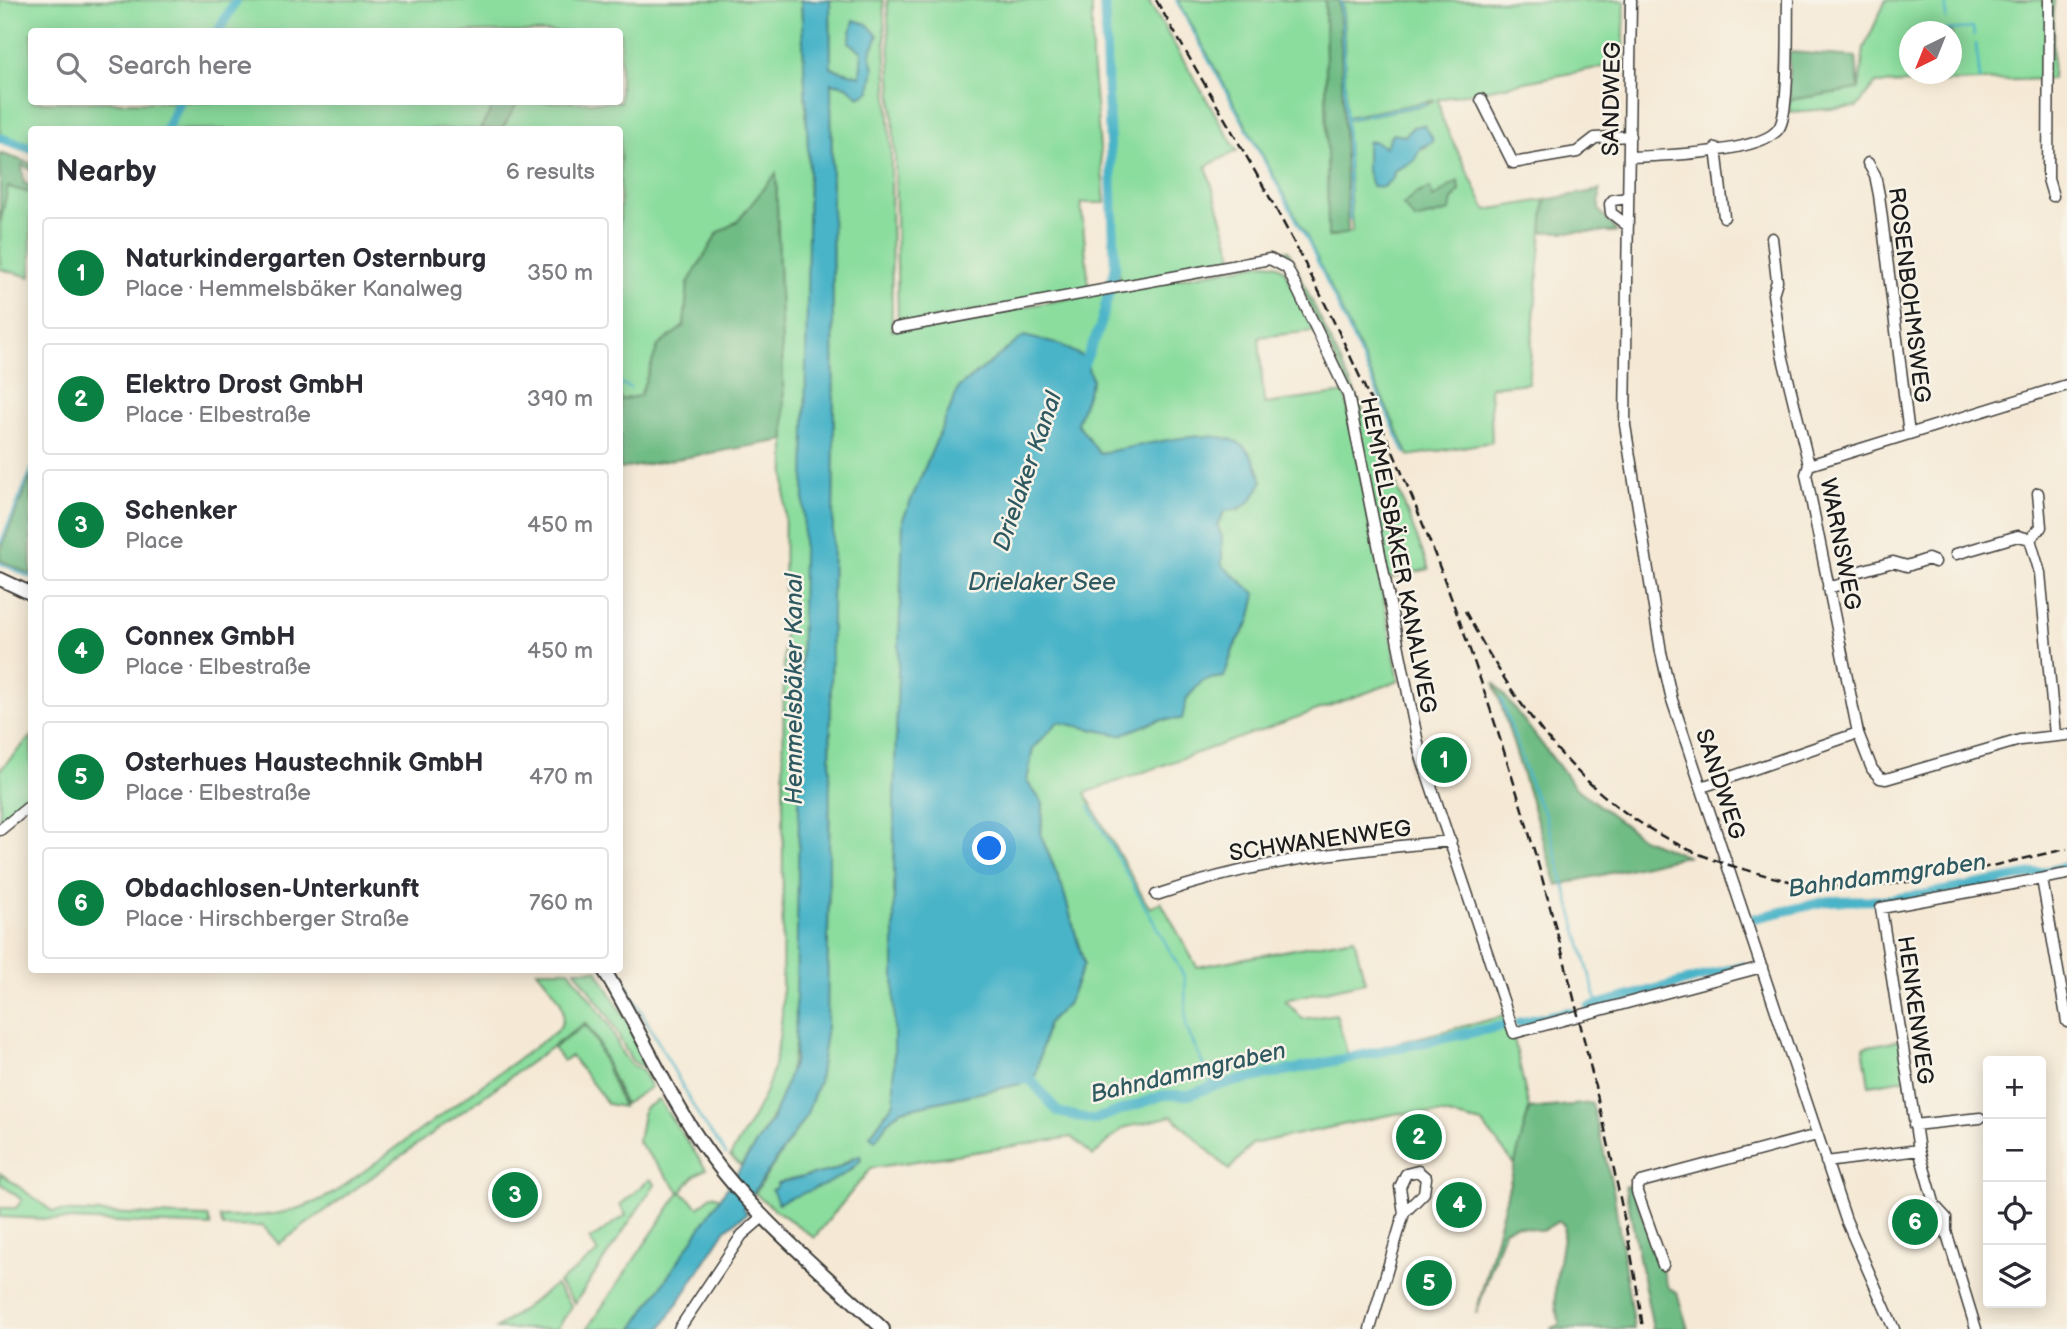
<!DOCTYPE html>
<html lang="en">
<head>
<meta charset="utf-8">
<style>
  :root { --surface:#fff; --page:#f7f7f7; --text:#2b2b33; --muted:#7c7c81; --line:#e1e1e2; --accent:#0b8043 }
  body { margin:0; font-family:"Balsamiq Sans",sans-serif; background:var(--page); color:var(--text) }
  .controls { position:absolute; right:21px; bottom:21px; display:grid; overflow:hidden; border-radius:7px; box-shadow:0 4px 18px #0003 }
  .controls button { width:63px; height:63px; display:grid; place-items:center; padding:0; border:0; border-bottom:2px solid var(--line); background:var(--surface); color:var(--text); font:35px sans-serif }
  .compass { position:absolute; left:1899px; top:21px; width:63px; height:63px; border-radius:50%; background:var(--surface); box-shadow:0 4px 18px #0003; rotate:223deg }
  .you { position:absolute; left:990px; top:849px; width:24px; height:24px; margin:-18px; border:5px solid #fff; border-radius:50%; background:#1a73e8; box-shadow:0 0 0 10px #1a73e833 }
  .badge { display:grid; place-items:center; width:46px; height:46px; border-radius:50%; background:var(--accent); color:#fff; font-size:23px; font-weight:700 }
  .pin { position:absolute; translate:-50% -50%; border:4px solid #fff; box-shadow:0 2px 7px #0006 }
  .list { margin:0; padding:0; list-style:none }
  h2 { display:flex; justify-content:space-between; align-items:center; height:91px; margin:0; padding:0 28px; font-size:30px }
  h2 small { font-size:23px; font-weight:400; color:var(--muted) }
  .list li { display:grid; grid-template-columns:46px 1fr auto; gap:21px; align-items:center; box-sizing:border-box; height:112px; margin:0 14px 14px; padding:0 14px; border:2px solid var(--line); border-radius:7px }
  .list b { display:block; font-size:26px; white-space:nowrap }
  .list p { margin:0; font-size:23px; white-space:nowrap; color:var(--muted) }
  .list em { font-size:23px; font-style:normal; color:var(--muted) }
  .icon { flex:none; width:38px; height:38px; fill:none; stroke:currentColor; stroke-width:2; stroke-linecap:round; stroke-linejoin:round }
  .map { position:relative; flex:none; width:2067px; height:1329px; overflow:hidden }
  .search { position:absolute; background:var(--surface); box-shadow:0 4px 18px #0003; left:28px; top:28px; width:595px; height:77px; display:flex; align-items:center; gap:18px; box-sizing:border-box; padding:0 24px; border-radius:7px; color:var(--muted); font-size:26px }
  .panel { position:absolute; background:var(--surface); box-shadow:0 4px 18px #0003; left:28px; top:126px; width:595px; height:847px; border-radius:7px }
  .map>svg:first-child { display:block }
</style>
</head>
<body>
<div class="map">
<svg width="2067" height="1329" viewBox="0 0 2067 1329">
  <rect width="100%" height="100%" fill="#f7f3e8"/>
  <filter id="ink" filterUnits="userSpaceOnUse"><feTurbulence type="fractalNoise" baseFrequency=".0143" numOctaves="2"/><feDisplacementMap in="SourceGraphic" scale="14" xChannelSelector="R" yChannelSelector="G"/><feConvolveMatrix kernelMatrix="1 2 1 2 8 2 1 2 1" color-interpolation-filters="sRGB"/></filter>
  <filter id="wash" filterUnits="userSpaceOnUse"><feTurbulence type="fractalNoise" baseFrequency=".00686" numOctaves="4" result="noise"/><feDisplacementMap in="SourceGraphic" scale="28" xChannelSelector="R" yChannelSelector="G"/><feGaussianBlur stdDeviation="1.57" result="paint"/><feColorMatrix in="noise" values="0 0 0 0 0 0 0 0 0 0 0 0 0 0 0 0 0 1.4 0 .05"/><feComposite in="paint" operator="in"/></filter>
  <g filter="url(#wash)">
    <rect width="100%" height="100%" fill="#f5e9d5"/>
    <path fill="#8bdd9e" stroke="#547c5d" stroke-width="2" fill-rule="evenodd" d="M0,0H801L809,170L798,1016C793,1086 779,1110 741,1166L730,1156C764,1101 776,1079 782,1014L785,440L776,174L738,221L718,233L688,283L684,326L658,346L640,396L620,400V130L502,129L518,102H620V32H32V102H496L480,129L32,130L31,146L0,134Z
      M830,0H883L891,157L892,331L1264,263L1275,264L1284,270L1315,331L1259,337L1264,404L1345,393L1399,681L1085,793L1144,899L1150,908L1161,902L1197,967L1354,938L1365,982L1285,1000L1303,1019L1336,1014L1348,1055L1509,1015L1529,1109L1515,1165L1482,1123L1444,1114L1399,1113L1252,1144L1229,1170L1172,1116L1123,1128L1093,1156L1072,1137L871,1168L814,1238C794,1221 773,1211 755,1193L806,1116L819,1081L827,1025L834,440L831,83L847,86L874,68L870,54L877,36L862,52L860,76L831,68ZM1085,358L1092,380L1077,423L1099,453L1202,436L1240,510L1225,511L1217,525L1222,537V565L1250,621L1234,647L1224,676L1203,679L1187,698L1181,719L1159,720L1120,735L1058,722L1033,748L1027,781L1043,804L1041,836L1062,886L1084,964L1068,1003L1047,1024L1036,1074L1020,1084L902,1110L891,1118L875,1140L870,1135L894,1102ZM853,1157V1169L778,1202L777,1183L834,1170Z
      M887,0H1092V60L1105,203H1081L1089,289L898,326L895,157Z
      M1106,0H1148L1237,151L1206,166L1235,263L1119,283Z
      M1178,0H1325L1329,237L1352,232L1346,120L1426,105L1435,100L1346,117L1343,2L1625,0L1623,63L1438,99L1442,119L1486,210L1545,200L1528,383L1490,387L1492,442L1409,456L1309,241ZM1423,125L1432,137L1427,146L1416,153L1414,161L1394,171L1373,141L1385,147L1392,134L1405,136L1413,127Z
      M1886,0H2054L2052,79L1875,84L1857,107L1790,112L1789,100L1859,89L1864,48ZM1910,32H1952V74H1910Z
      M8,186L31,193V277L0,269V223Z
      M1288,250L1389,466L1429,569L1386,579L1355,402L1292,267L1272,255Z
      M31,736V794L0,823V770Z
      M537,970H569L608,1023L622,1053L629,1063L642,1071L651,1087L624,1104L597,1040L585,1023L279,1244L263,1226L223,1227L220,1217C265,1217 293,1215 334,1193L558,1030C574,1007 550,988 537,970Z
      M575,970H597L629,1025L653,1081L643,1067L631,1060L609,1017Z
      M585,1025L596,1042L623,1107L608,1104L571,1056L563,1061L553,1048Z
      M1900,1040L1906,1079L1869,1085L1863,1047Z
      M659,1100L706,1169L694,1176L681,1192L699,1207L712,1195L721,1198L633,1329H587L680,1192L638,1142L644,1108Z
      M0,1173L52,1211L208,1217L211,1226L0,1217V1208H16L22,1200L0,1183Z
      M650,1179L655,1184L575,1303L558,1283L598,1253L590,1240L626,1215L620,1205Z
      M555,1285L572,1306L557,1329H496Z"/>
    <path fill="#70bc85" stroke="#466c50" stroke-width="2" d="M1325,0H1339L1348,233L1328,237Z
      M1789,52L1856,57L1859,89L1789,100Z
      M496,102H518L502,129H480Z
      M0,153L32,164L31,170L22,165L24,183L31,186V193L8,187L0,223Z
      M776,173L785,440L620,469V400L640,396L658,346L684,326L688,283L718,233L738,221Z
      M1458,181L1459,192L1452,200L1450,211L1415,220L1403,205L1415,194L1430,188L1433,198Z
      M1600,190L1599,210L1617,232H1542L1545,200Z
      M31,475V575L0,560V551Z
      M1494,682L1575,787L1642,838L1686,856L1557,885Z
      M1592,1103L1613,1189L1634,1329H1550L1560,1324C1548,1289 1562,1260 1564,1225L1559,1221L1542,1231L1516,1225L1504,1230L1476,1314L1529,1109Z
      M1625,1186H1632L1668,1287L1677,1293L1688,1329H1653Z"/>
    <path fill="#4ab4c8" stroke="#336872" stroke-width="2" d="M801,0H830L831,68L860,76L862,52L849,42L854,20L867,24L878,36L870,54L874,68L870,91L859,97L847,86L831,83L834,440L827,1025L819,1081L806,1116L743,1208L747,1213L726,1229L661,1329H633L772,1120L795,1059L809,170Z
      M1424,125L1432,137L1433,142L1421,147L1414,161L1394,171L1393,178L1383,187L1372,186L1367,171V142L1373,141L1385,147L1392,134L1405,136L1413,127Z
      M1024,336L1061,345L1085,358L1092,380L1077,423L1099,453C1134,448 1200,428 1232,440C1251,447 1258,465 1262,482C1253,500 1247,510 1225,511L1217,525L1222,537V565L1256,594L1250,621L1234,647L1224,677L1203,680L1187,698L1182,719L1159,720L1120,735L1058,722L1033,748L1027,781L1043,804L1041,836L1062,886L1084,964L1068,1003L1047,1024L1036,1074L1031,1080L1020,1084L902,1110L891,1118L875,1140L870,1136L894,1102V796L903,519L959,387Z
      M860,1155L861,1160C840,1183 806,1191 778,1203L772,1190L777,1187V1183L834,1170Z"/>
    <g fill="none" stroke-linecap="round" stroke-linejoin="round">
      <path stroke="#4ab4c8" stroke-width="2.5" d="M1176,0L1309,243L1405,453
        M1341,0L1350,219
        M1946,19V0
        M1946,30L1973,28L1974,35
        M1976,44L1980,79
        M1346,119L1425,104
        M620,383L630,388
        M0,544L32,468
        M0,563L32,578
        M1501,698L1535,797L1544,812L1598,1005
        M1089,806L1185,978L1186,1027L1213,1086
        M624,980L700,1118L726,1154"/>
      <path stroke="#4ab4c8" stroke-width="10" d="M218,32L236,0
        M166,130L179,102
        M0,138L32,149
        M1082,368L1100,327L1115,268L1104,0
        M1755,918L1828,901L1885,900L1923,895L2067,867
        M1589,1007L1742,966
        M1519,1023L1569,1012
        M1021,1079L1031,1080L1058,1112L1093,1120L1164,1095H1189L1213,1086L1507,1025"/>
    </g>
  </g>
  <g filter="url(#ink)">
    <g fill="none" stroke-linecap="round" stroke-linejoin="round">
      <g stroke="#3d3b38" stroke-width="13">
        <path id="street" d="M1631,0L1625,425L1661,652L1672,700L1846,1220L1894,1329
          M2049,0L2048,179L2053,196
          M1481,99L1513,163L1577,152L1595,138L1630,136
          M1716,148L1724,217
          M1629,157C1660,156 1763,153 1779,128C1790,112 1787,25 1788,0
          M1868,163L1875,175L1879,195L1909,434
          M1628,226L1611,213L1610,204L1613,200L1628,198
          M1772,238L1777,281L1773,294L1782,354L1809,465
          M896,328L1270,259L1287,268L1348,395L1420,753L1514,1033L1762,967
          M2030,539L2040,573L2055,735
          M1956,554L2018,536L2030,539L2041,527L2038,493
          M1828,588L1842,584L1849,574L1893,562L1907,566L1928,559L1935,562
          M1858,733L1872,769L1880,778L1886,779L2020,740L2067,735
          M1702,787L1858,733L1806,474L1809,465L2067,385
          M0,830L32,804
          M2042,879L2067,1022
          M1156,895C1258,860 1345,851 1451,841
          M1914,1125L1980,1118
          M1919,1150L1935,1206L1946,1218V1231L1976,1329
          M1826,1162L1919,1150L1881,908L2067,874
          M1663,1265L1637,1192V1186L1641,1182L1817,1135
          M679,1329L742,1235L764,1216
          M1370,1329L1404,1213L1400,1187L1406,1174L1418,1171L1426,1178L1424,1193L1404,1213"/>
      </g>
      <g stroke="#3d3b38" stroke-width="16">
        <path id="secondary" d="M0,579L32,594
          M604,970C641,1030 668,1098 710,1155C756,1218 826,1275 883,1329"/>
      </g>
      <use href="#street" stroke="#fff" stroke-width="10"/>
      <use href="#secondary" stroke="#fff" stroke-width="12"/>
      <path stroke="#1c1c1c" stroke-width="2.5" stroke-dasharray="10 5" stroke-linecap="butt" d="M1156,0C1201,79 1248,156 1291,237C1425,491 1520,769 1586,1048C1608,1141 1630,1234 1643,1329
        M1465,611C1532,736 1611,836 1754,872C1775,878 1799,884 1821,886C1899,892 1991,865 2067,849"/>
    </g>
  </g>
  <g text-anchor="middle" stroke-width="5" stroke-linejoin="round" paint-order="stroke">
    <g font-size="23" fill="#1c1c1c" stroke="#f7f3e8">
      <text transform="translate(1611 99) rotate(-89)" y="8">SANDWEG</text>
      <text transform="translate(1910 295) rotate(83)" y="8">ROSENBOHMSWEG</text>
      <text transform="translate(1841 544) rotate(79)" y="8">WARNSWEG</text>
      <text transform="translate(1399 555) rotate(79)" y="8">HEMMELSBÄKER KANALWEG</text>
      <text transform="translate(1721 784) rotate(72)" y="8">SANDWEG</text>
      <text transform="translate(1320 840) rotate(-8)" y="8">SCHWANENWEG</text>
      <text transform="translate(1916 1010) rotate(82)" y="8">HENKENWEG</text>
    </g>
    <g font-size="24" font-style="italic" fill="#2e5961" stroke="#f7f3e8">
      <text transform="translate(1027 471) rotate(-71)" y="8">Drielaker Kanal</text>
      <text x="1042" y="590">Drielaker See</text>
      <text transform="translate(794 689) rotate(-90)" y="8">Hemmelsbäker Kanal</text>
      <text transform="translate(1887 875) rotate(-8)" y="8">Bahndammgraben</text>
      <text transform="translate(1188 1072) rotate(-13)" y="8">Bahndammgraben</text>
    </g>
  </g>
</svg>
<div class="controls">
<button>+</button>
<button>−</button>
<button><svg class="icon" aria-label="locate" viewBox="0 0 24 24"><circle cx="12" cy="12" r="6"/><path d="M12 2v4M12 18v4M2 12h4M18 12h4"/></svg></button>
<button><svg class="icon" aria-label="layers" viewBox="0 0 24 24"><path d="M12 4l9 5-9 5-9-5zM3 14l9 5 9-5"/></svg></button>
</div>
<svg class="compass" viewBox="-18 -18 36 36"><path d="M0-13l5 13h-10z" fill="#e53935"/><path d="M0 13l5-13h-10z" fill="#7c7c81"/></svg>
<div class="you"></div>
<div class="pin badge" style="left:1444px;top:760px">1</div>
<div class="pin badge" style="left:1419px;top:1137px">2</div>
<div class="pin badge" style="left:515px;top:1195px">3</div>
<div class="pin badge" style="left:1459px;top:1205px">4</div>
<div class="pin badge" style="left:1429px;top:1283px">5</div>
<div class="pin badge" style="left:1915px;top:1222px">6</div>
<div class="search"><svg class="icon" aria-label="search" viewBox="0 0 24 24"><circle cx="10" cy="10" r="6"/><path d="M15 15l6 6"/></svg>Search here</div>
<section class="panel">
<h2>Nearby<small>6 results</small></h2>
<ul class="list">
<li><span class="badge">1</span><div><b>Naturkindergarten Osternburg</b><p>Place · Hemmelsbäker Kanalweg</p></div><em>350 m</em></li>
<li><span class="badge">2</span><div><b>Elektro Drost GmbH</b><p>Place · Elbestraße</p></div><em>390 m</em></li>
<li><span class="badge">3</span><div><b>Schenker</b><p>Place</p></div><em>450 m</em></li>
<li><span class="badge">4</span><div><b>Connex GmbH</b><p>Place · Elbestraße</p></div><em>450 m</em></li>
<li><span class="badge">5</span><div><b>Osterhues Haustechnik GmbH</b><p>Place · Elbestraße</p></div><em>470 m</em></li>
<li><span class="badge">6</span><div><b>Obdachlosen-Unterkunft</b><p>Place · Hirschberger Straße</p></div><em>760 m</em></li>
</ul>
</section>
</div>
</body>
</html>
